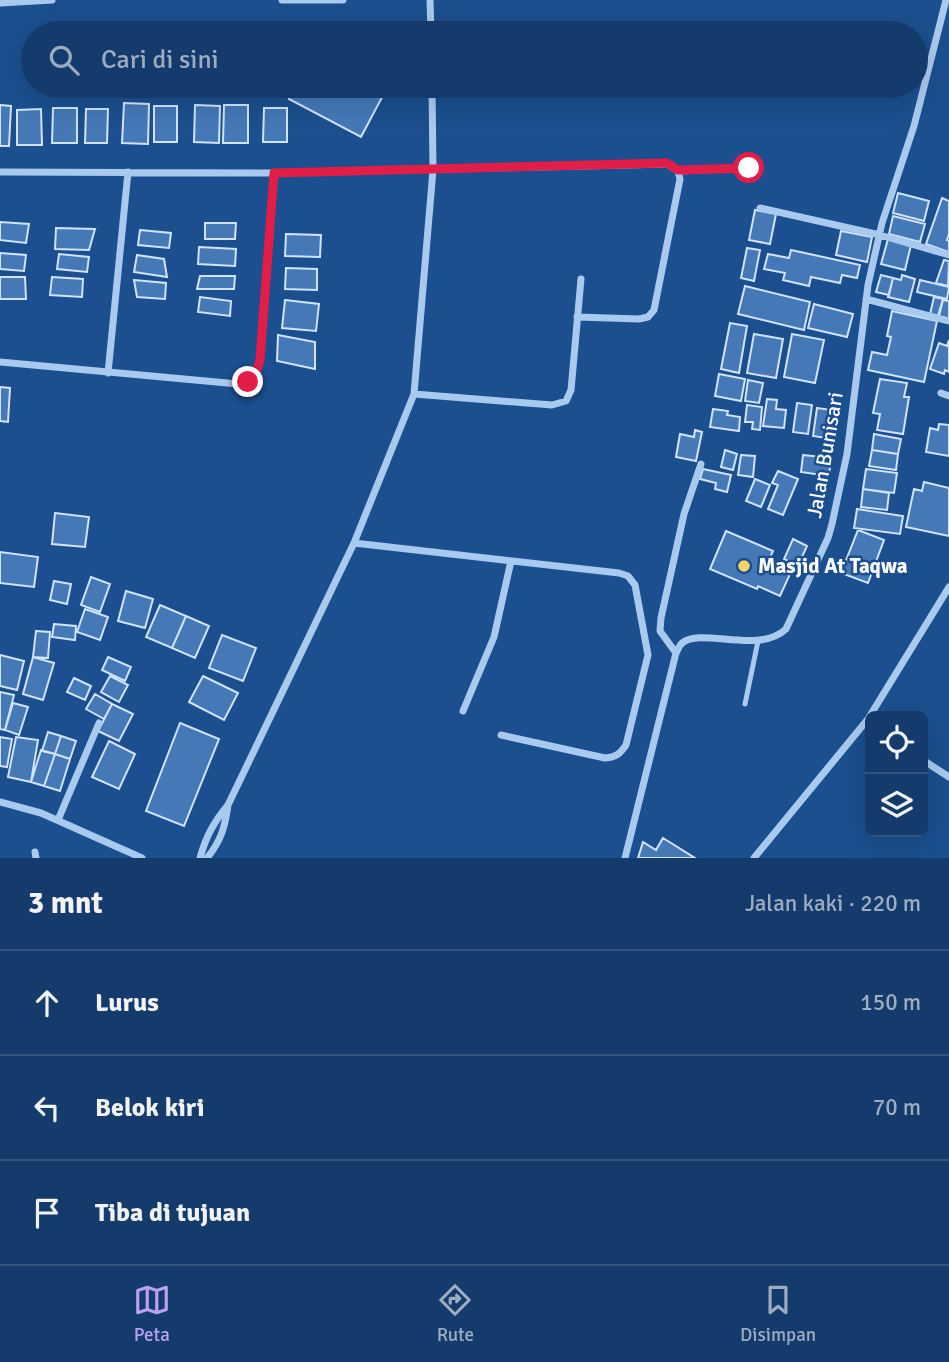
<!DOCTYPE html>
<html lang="id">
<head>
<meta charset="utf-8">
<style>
  :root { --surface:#143b6b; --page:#214673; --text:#f1f3f6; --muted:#9dadc1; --line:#33557e; --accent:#bca0f2 }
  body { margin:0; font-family:Signika,sans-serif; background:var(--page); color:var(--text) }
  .controls { position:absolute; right:21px; bottom:21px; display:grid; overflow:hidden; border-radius:10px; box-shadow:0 7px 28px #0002 }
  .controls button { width:63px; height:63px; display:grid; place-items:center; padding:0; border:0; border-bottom:2px solid var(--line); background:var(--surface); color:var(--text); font:35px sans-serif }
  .stop { position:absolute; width:21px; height:21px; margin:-16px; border:5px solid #e11d48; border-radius:50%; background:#fff }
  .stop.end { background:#e11d48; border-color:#fff; box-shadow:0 2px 7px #0008 }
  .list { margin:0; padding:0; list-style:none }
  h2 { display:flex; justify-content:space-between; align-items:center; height:91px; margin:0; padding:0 28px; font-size:30px }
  h2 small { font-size:23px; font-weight:400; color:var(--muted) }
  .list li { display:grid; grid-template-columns:46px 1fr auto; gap:21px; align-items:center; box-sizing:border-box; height:105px; padding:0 28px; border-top:2px solid var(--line) }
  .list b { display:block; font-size:26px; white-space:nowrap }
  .list em { font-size:23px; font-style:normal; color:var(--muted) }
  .icon { flex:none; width:38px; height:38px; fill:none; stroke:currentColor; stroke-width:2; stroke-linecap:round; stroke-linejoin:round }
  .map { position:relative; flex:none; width:949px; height:858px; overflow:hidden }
  .search { position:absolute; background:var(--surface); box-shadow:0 7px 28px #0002; left:21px; right:21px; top:21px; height:77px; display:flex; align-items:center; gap:18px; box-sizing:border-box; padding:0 24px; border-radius:38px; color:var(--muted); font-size:26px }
  .sheet { height:406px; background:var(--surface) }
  nav { display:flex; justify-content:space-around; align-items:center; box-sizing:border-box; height:98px; border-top:2px solid var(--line); background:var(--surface); font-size:19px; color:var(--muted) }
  nav a { display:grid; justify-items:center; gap:4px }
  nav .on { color:var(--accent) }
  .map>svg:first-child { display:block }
</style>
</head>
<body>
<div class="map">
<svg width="949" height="858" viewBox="0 0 949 858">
  <rect width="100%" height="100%" fill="#1b4f8f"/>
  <path fill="#4478b7" stroke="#cfe3fa" stroke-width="2" d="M289,86H388L361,137L289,99L296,86Z
    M124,103L149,104L148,144L122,143Z
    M0,105L11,106L9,146H0Z
    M195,105L220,106L219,143L194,142Z
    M224,105H248V143H223Z
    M154,106H177V142H154Z
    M53,108H77V143H52Z
    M264,108H287V142H263Z
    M41,109L42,145H17V110Z
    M86,109H108L107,143H85Z
    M898,193L929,201L924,221L893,213Z
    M942,198L949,201V234L947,240L949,241V252L926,244Z
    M755,210L776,214L770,244L749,240Z
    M893,216L925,224L920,242L889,234Z
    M0,222L29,224L26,243L0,240Z
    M205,223H236L235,239H205Z
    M56,228L95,229L89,250L55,249Z
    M140,230L171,233L169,248L138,245Z
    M841,231L872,237L867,262L836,255Z
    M286,234L321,235L320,257L285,256Z
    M888,239L911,245L905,270L881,264Z
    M199,247L236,249L235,266L198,264Z
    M747,248L760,250L754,281L741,278Z
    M791,250L860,265L857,278L842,275L840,283L811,277L809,286L783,280L785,273L764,269L768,254L789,258Z
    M0,253L26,255L24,271L0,269Z
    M59,254L89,257L87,272L57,269Z
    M137,255L164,259L167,277L134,272Z
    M944,260L949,261L948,286L936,283Z
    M286,268L317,269V290L285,289Z
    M881,275L893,278L889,295L876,292Z
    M902,275L915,279L909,302L888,297L893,278L901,280Z
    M200,276H235L234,289H197Z
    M0,277H25L26,299H0Z
    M52,277L83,279L82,297L50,295Z
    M134,280L166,283L165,299L137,297Z
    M920,280L949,287L947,299L917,292Z
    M745,286L810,302L804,330L738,314Z
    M200,297L231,301L230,316L198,312Z
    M934,297L943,299L938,316L930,314Z
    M285,300L319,304L316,331L282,328Z
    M943,300L949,301V319L939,316Z
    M814,304L853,314L847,337L808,328Z
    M892,311L937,321L924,382L868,370L872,352L887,355L891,337L887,336Z
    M730,323L747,326L739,373L721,369Z
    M754,334L783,339L776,378L747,373Z
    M792,334L824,340L815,383L784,377Z
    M278,335L315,342V369L277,361Z
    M949,340V372L945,370L944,374L930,369L939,343L947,346Z
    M719,374L745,379L741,401L715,396Z
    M880,379L907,383L904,397H909L903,434L877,430L880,414L873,413Z
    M748,380L763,383L759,403L745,401Z
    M0,387L10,388L8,422L0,421Z
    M767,399L777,400L776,409L786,410L784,428L763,426Z
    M797,403L812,405L808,434L793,432Z
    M747,405L762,407L760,430L752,429L753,422H745Z
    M817,408L839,411L836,437H833L832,439L813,436Z
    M713,409L728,411L727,415L740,417L739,431L710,427Z
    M939,424L949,425V456L926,452L930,428L938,430Z
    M695,430L702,432L696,461L676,457L680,434L694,437Z
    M874,434L901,439L898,454L872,450Z
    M725,450L737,454L733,470L721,467Z
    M872,450L898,454L896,470L869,466Z
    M741,455L755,456L753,477L738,475Z
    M803,455L831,458L829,476L801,472Z
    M703,469L731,475L727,492L715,489L716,483L700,479Z
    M866,469L897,473L894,493L863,489Z
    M778,471L798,479L783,515L768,509L778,485L772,483Z
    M755,479L770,485L761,507L746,501Z
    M924,482L949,488V536L906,527L914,489L922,491Z
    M863,489L889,493L887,510L861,507Z
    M857,509L903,516L900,534L854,528Z
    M55,513L89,517L85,547L52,544Z
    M858,530L884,540L868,583L841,573Z
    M726,531L773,551L768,562L791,572L780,596L758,586L757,589L710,569Z
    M793,539L807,546L798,566L784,559Z
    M0,552L38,557L34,587L0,583Z
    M91,577L110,584L100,612L81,605Z
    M54,581L71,584L67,604L50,600Z
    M126,591L153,599L145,628L118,621Z
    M160,605L186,616L172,648L146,637Z
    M85,609L108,617L100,640L77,632Z
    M186,616L209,626L195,658L172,648Z
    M54,624L76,626L75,640L52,637Z
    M36,631L50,632L48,658L33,657Z
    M222,635L256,648L243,681L209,668Z
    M0,655L24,661L17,690L0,686Z
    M33,657L54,663L43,700L23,694Z
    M108,657L131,667L125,681L102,670Z
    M110,676L128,685L119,702L101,692Z
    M203,676L238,693L224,720L189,702Z
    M74,678L91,686L85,700L67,692Z
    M0,692L14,695L5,730L0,729Z
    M95,694L112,704L104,719L86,709Z
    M13,703L28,707L19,735L5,730Z
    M112,704L133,714L119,741L98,731Z
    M180,723L219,739L184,826L146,811Z
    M48,732L61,736L55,754L42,751Z
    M61,736L76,741L70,759L55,754Z
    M0,737L12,739L7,767L0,766Z
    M16,737L38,740L31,782L8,777Z
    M109,741L135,754L119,789L92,777Z
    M41,750L55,754L44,786L31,782Z
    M55,754L70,759L60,791L44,786Z
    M663,838L695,858H638L643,842L656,850Z"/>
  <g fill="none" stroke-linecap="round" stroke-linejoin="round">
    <path stroke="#a9c9ee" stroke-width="5" d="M745,704L758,641"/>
    <path stroke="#a9c9ee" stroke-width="7" d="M282,0H343
      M430,0L431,33
      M0,3L52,0
      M0,172L274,173L667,164L678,171L749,168
      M760,208L880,235L949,255
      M866,299L949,321
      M577,317L639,319L648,317L654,310L680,179L678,171
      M0,362L238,384L248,382L255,377L260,360L274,173
      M108,373L128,172
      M941,393L949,396
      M414,394L552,405L566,401L571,390L581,279
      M354,543L619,573L628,576L635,585L648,655L626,745C620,754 616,757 605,758L501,735
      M676,653L660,631L661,618L684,514L701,464
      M463,711L494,637L511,561
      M923,760L949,777
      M0,802L41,813L142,858
      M58,820L99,723
      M35,852L36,858
      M200,858C206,836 214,822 228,805L354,543L414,394L433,170L432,86
      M207,858C221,841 225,827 228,805
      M625,858L676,653C678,650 679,646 682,643C702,627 758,655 786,629L828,538L832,524L847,454L868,285L882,223L914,126L946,0
      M754,858L868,719L949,587"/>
  </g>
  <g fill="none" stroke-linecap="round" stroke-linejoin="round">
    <path stroke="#e11d48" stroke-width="9" d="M248,382L255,377L260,360L274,173L667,163L678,170L749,168"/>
  </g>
  <circle fill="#ffd166" stroke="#1b4f8f" stroke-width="2.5" cx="744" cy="566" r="7"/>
  <g text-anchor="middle" stroke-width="5" stroke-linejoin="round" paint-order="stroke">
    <g font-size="21" fill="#fff" stroke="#1b4f8f">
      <text transform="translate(825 455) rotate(-80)" y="7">Jalan Bunisari</text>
    </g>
    <g font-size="21" font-weight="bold" fill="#fff" stroke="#1b4f8f" text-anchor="start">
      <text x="758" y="573">Masjid At Taqwa</text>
    </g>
  </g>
</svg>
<div class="controls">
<button><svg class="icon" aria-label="locate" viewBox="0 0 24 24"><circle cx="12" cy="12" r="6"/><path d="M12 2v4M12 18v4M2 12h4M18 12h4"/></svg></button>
<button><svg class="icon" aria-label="layers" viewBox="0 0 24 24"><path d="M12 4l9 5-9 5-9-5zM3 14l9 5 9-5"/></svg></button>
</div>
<div class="stop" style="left:749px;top:168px"></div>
<div class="stop end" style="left:248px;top:382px"></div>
<div class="search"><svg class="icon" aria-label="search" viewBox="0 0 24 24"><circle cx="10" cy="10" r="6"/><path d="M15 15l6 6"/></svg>Cari di sini</div>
</div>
<section class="sheet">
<h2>3 mnt<small>Jalan kaki · 220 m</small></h2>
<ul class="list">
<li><svg class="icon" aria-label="ahead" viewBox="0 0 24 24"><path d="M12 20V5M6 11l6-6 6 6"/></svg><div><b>Lurus</b></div><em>150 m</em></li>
<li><svg class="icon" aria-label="left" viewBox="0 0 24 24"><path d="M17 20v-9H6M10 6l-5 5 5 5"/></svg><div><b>Belok kiri</b></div><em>70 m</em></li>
<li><svg class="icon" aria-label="arrive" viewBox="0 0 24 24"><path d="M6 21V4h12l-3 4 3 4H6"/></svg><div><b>Tiba di tujuan</b></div></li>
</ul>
</section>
<nav>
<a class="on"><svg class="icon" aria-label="map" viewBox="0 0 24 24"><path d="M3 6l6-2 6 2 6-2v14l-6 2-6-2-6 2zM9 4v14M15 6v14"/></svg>Peta</a>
<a><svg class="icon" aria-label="directions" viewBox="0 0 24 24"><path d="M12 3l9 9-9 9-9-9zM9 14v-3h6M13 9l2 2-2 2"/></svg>Rute</a>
<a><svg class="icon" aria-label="saved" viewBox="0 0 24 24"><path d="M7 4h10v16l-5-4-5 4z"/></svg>Disimpan</a>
</nav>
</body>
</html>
